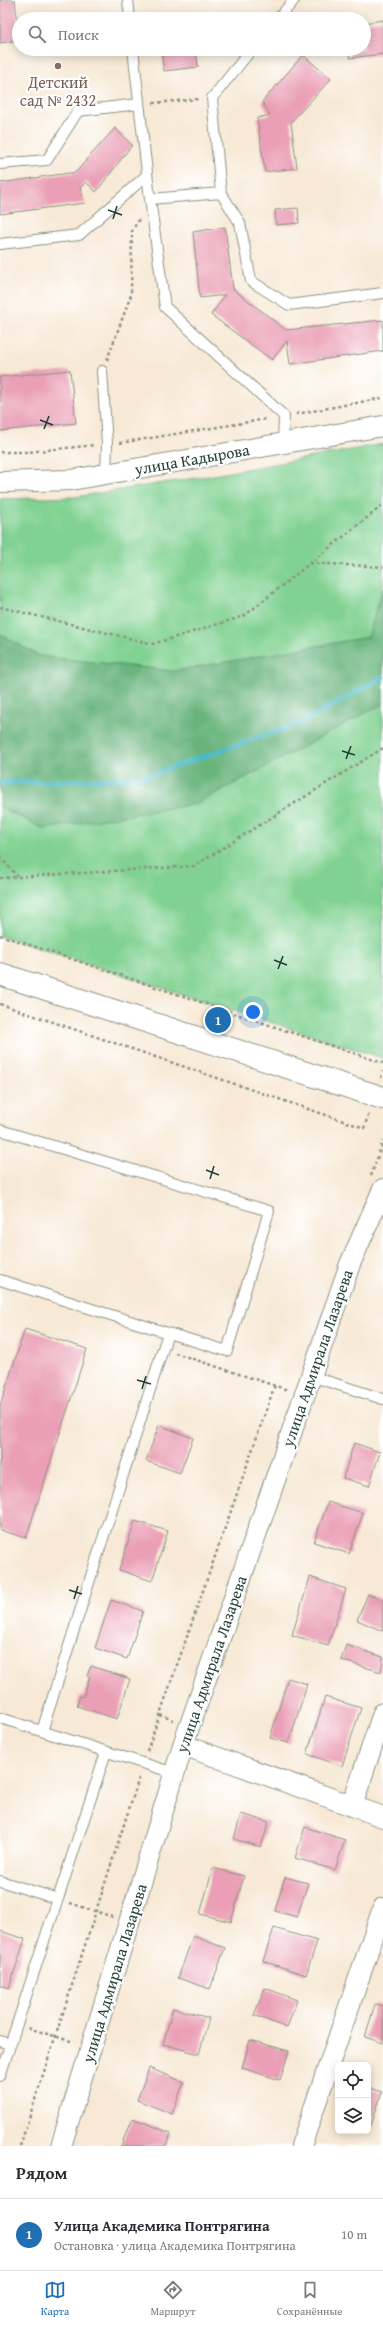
<!DOCTYPE html>
<html lang="ru">
<head>
<meta charset="utf-8">
<style>
  :root { --surface:#fff; --page:#f2f2f3; --text:#2b2b33; --muted:#7c7c81; --line:#e1e1e2; --accent:#1f6fb2 }
  body { margin:0; font-family:"Gentium Book Plus",serif; background:var(--page); color:var(--text) }
  .controls { position:absolute; right:12px; bottom:12px; display:grid; overflow:hidden; border-radius:6px; box-shadow:0 2px 10px #0003 }
  .controls button { width:36px; height:36px; display:grid; place-items:center; padding:0; border:0; border-bottom:1px solid var(--line); background:var(--surface); color:var(--text); font:20px sans-serif }
  .you { position:absolute; left:253px; top:1012px; width:14px; height:14px; margin:-10px; border:3px solid #fff; border-radius:50%; background:#1a73e8; box-shadow:0 0 0 6px #1a73e833 }
  .badge { display:grid; place-items:center; width:26px; height:26px; border-radius:50%; background:var(--accent); color:#fff; font-size:13px; font-weight:700 }
  .pin { position:absolute; translate:-50% -50%; border:2px solid #fff; box-shadow:0 1px 4px #0006 }
  .list { margin:0; padding:0; list-style:none }
  h2 { display:flex; justify-content:space-between; align-items:center; height:52px; margin:0; padding:0 16px; font-size:17px }
  h2 small { font-size:13px; font-weight:400; color:var(--muted) }
  .list li { display:grid; grid-template-columns:26px 1fr auto; gap:12px; align-items:center; box-sizing:border-box; height:72px; padding:0 16px; border-top:1px solid var(--line) }
  .list b { display:block; font-size:15px; white-space:nowrap }
  .list p { margin:0; font-size:13px; white-space:nowrap; color:var(--muted) }
  .list em { font-size:13px; font-style:normal; color:var(--muted) }
  .icon { flex:none; width:22px; height:22px; fill:none; stroke:currentColor; stroke-width:2; stroke-linecap:round; stroke-linejoin:round }
  .map { position:relative; flex:none; width:383px; height:2146px; overflow:hidden }
  .search { position:absolute; background:var(--surface); box-shadow:0 2px 10px #0003; left:12px; right:12px; top:12px; height:44px; display:flex; align-items:center; gap:10px; box-sizing:border-box; padding:0 14px; border-radius:22px; color:var(--muted); font-size:15px }
  .sheet { height:124px; background:var(--surface) }
  nav { display:flex; justify-content:space-around; align-items:center; box-sizing:border-box; height:56px; border-top:1px solid var(--line); background:var(--surface); font-size:11px; color:var(--muted) }
  nav a { display:grid; justify-items:center; gap:2px }
  nav .on { color:var(--accent) }
  .map>svg:first-child { display:block }
</style>
</head>
<body>
<div class="map">
<svg width="383" height="2146" viewBox="0 0 383 2146">
  <rect width="100%" height="100%" fill="#fff"/>
  <filter id="ink" filterUnits="userSpaceOnUse"><feTurbulence type="fractalNoise" baseFrequency=".025" numOctaves="2"/><feDisplacementMap in="SourceGraphic" scale="8" xChannelSelector="R" yChannelSelector="G"/><feConvolveMatrix kernelMatrix="1 2 1 2 8 2 1 2 1" color-interpolation-filters="sRGB"/></filter>
  <filter id="wash" filterUnits="userSpaceOnUse"><feTurbulence type="fractalNoise" baseFrequency=".012" numOctaves="4" result="noise"/><feDisplacementMap in="SourceGraphic" scale="16" xChannelSelector="R" yChannelSelector="G"/><feGaussianBlur stdDeviation="0.9" result="paint"/><feColorMatrix in="noise" values="0 0 0 0 0 0 0 0 0 0 0 0 0 0 0 0 0 1.4 0 .05"/><feComposite in="paint" operator="in"/></filter>
  <g filter="url(#wash)">
    <rect width="100%" height="100%" fill="#f7e9d5"/>
    <path fill="#81d292" stroke="#508863" d="M383,444V1058L0,936V499L75,497L214,475Z"/>
    <path fill="#68b47c" stroke="#447858" d="M383,587V704L196,804L44,829L0,807V634L40,656L174,671L368,637Z"/>
    <g fill="none" stroke-linecap="round" stroke-linejoin="round">
      <path stroke="#4cbac6" stroke-width="5" d="M0,783L141,778L301,723L383,677"/>
    </g>
    <g id="blocks">
      <path fill="#ea9fb6" d="M0,0H15L19,40L0,43Z
        M383,20V54L350,58L348,49H364V23Z
        M161,49H196L198,67L164,71Z
        M303,55L331,79L291,122L297,168L265,172L257,118L270,115L262,102Z
        M115,128L132,145L96,192L86,182L80,188L85,203L0,214V183L76,172Z
        M298,208L299,223L276,225L275,210Z
        M225,227L233,289L286,330L383,320V351L290,364L287,341L272,360L211,315L225,295L200,298L193,232Z
        M70,370L76,423L0,431V377Z
        M25,1329L87,1349L26,1538L0,1530V1406Z
        M159,1425L193,1438L180,1473L146,1461Z
        M354,1443L380,1452L369,1486L343,1478Z
        M328,1502L363,1513L349,1554L314,1542Z
        M135,1521L168,1531L152,1581L119,1570Z
        M310,1577L346,1589L328,1646L292,1635Z
        M368,1594L383,1600V1631L357,1620Z
        M111,1600L143,1611L127,1659L95,1648Z
        M346,1645L383,1657L381,1672L341,1660Z
        M91,1666L130,1679L117,1719L77,1706L80,1696L83,1697L90,1677L87,1676Z
        M288,1678L307,1684L289,1743L270,1738Z
        M325,1697L361,1708L342,1766L307,1754Z
        M241,1814L269,1822L261,1847L234,1839Z
        M305,1827L345,1840L335,1870L295,1858Z
        M213,1868L244,1876L231,1922L200,1914Z
        M285,1877L308,1883L297,1917L275,1911Z
        M274,1928L317,1941L306,1975L263,1961Z
        M0,1931L25,1939L9,1988L0,1985Z
        M193,1936L225,1948L210,1989L178,1978Z
        M265,1988L297,2000L287,2028L254,2015Z
        M375,2004L383,2006V2043L365,2037Z
        M173,2008L209,2018L199,2054L163,2044Z
        M250,2040L289,2051L280,2080L242,2068Z
        M149,2068L184,2082L172,2114L137,2100Z
        M368,2088L382,2092L371,2126L368,2125Z
        M132,2118L171,2133L166,2146H121Z"/>
    </g>
  </g>
  <g filter="url(#ink)">
    <use href="#blocks" fill-opacity="0" stroke="#8b9384" stroke-width="1"/>
    <g fill="none" stroke-linecap="round" stroke-linejoin="round">
      <g stroke="#8b9384" stroke-width="12">
        <path id="service" d="M128,0L130,19
          M278,19L294,0
          M133,49L150,199L221,193L212,98L252,49
          M0,164L47,160L78,111L139,104
          M221,193L240,223L251,281L289,305L383,293
          M150,199L165,307L284,416L283,444
          M0,244L79,235L147,175
          M102,371L107,444L106,474
          M0,1130L269,1211L227,1351L168,1333
          M0,1280L168,1333L42,1731
          M311,1376L383,1399
          M0,1718L174,1773
          M0,1881L58,1899
          M0,2041L10,2044
          M0,2076L106,1752"/>
      </g>
      <g stroke="#8b9384" stroke-width="22">
        <path id="minor" d="M0,482L71,480L383,426
          M183,1745L383,1817
          M352,1806L383,1713
          M61,2146L183,1745L350,1264L383,1189
          M301,2146L383,1908"/>
      </g>
      <g stroke="#8b9384" stroke-width="24">
        <path id="tertiary" d="M0,974L383,1098"/>
      </g>
      <path stroke="#8b9384" stroke-width="2.5" stroke-dasharray="3 3" stroke-linecap="butt" d="M153,103L199,99
        M107,360L131,295L132,231L139,219
        M296,414L383,398
        M120,443L267,419
        M0,452H28L95,445
        M310,563L383,567
        M0,607L153,644L244,616L383,505
        M0,857L17,876
        M0,878L194,866L383,748
        M0,935L383,1063
        M0,1004L364,1128L369,1113
        M381,1078L383,1071
        M371,1176L383,1141
        M175,1353L288,1390
        M160,1715L173,1720
        M147,1751L275,1385
        M70,1903L113,1917
        M28,2028L74,2042
        M20,2146L140,1775"/>
      <use href="#service" stroke="#fff" stroke-width="10"/>
      <use href="#minor" stroke="#fff" stroke-width="20"/>
      <use href="#tertiary" stroke="#fff" stroke-width="22"/>
    </g>
  </g>
  <path fill="none" stroke="#1f3d34" stroke-width="1.5" d="M108,210L122,215M113,219L117,206M40,420L53,425M44,429L49,416M342,751L355,755M346,759L351,746M274,960L287,965M278,969L283,956M206,1170L219,1175M210,1179L214,1166M137,1380L151,1384M142,1389L146,1376M69,1590L82,1594M74,1599L78,1586"/>
  <circle fill="#8d6e63" stroke="#fff" stroke-width="1.5" cx="58" cy="66" r="4"/>
  <g text-anchor="middle" stroke-width="4" stroke-linejoin="round" paint-order="stroke">
    <g font-size="16" fill="#785e54" stroke="#fff">
      <text x="58" y="88">Детский<tspan x="58" dy="18">сад № 2432</tspan></text>
    </g>
    <g font-size="16" fill="#1f3d34" stroke="#fff">
      <text transform="translate(192 459) rotate(-10)" y="6">улица Кадырова</text>
      <text transform="translate(317 1358) rotate(-71)" y="6">улица Адмирала Лазарева</text>
      <text transform="translate(211 1664) rotate(-71)" y="6">улица Адмирала Лазарева</text>
      <text transform="translate(114 1973) rotate(-73)" y="6">улица Адмирала Лазарева</text>
    </g>
  </g>
</svg>
<div class="controls">
<button><svg class="icon" aria-label="locate" viewBox="0 0 24 24"><circle cx="12" cy="12" r="6"/><path d="M12 2v4M12 18v4M2 12h4M18 12h4"/></svg></button>
<button><svg class="icon" aria-label="layers" viewBox="0 0 24 24"><path d="M12 4l9 5-9 5-9-5zM3 14l9 5 9-5"/></svg></button>
</div>
<div class="you"></div>
<div class="pin badge" style="left:218px;top:1020px">1</div>
<div class="search"><svg class="icon" aria-label="search" viewBox="0 0 24 24"><circle cx="10" cy="10" r="6"/><path d="M15 15l6 6"/></svg>Поиск</div>
</div>
<section class="sheet">
<h2>Рядом<small></small></h2>
<ul class="list">
<li><span class="badge">1</span><div><b>Улица Академика Понтрягина</b><p>Остановка · улица Академика Понтрягина</p></div><em>10 m</em></li>
</ul>
</section>
<nav>
<a class="on"><svg class="icon" aria-label="map" viewBox="0 0 24 24"><path d="M3 6l6-2 6 2 6-2v14l-6 2-6-2-6 2zM9 4v14M15 6v14"/></svg>Карта</a>
<a><svg class="icon" aria-label="directions" viewBox="0 0 24 24"><path d="M12 3l9 9-9 9-9-9zM9 14v-3h6M13 9l2 2-2 2"/></svg>Маршрут</a>
<a><svg class="icon" aria-label="saved" viewBox="0 0 24 24"><path d="M7 4h10v16l-5-4-5 4z"/></svg>Сохранённые</a>
</nav>
</body>
</html>
